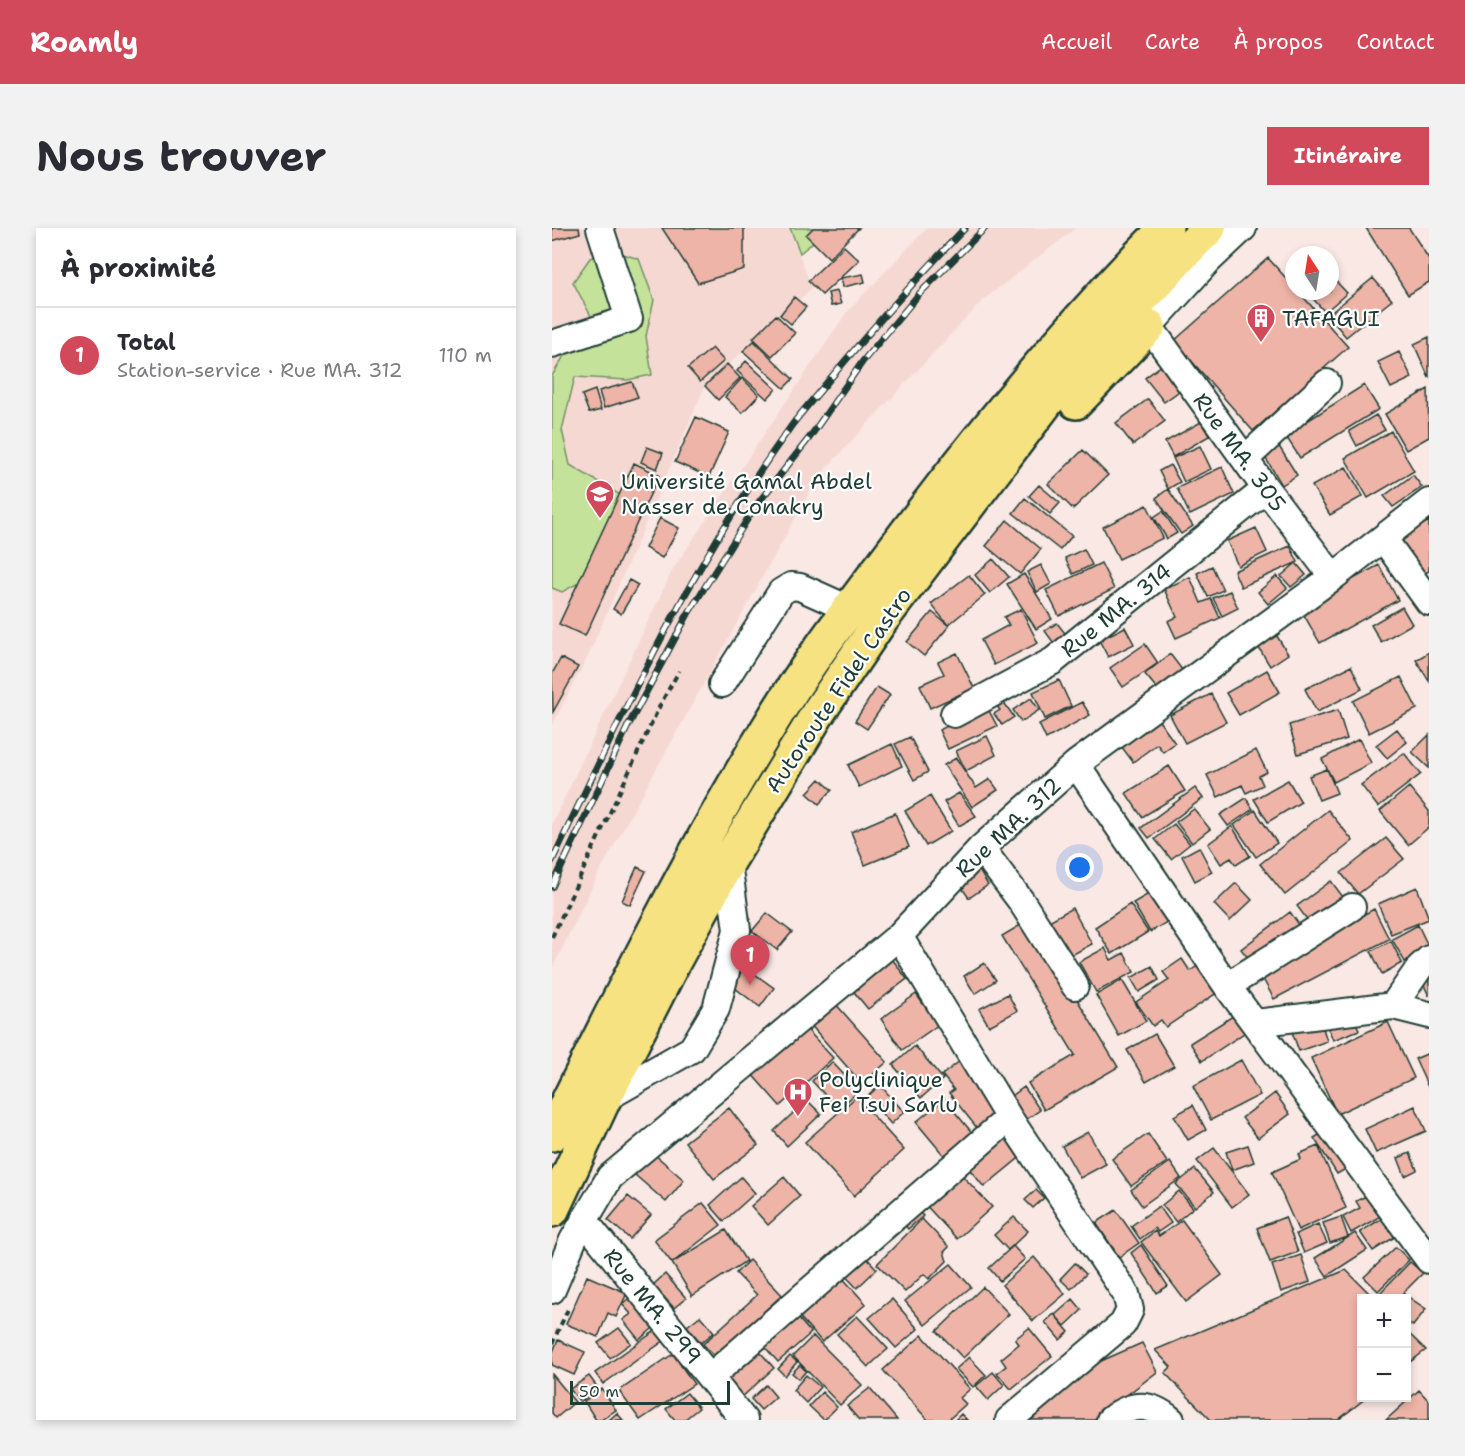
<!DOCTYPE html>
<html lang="fr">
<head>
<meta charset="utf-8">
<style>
  :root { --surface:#fff; --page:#f2f2f3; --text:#2b2b33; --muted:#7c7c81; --line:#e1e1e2; --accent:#d1495b }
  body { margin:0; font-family:"Shantell Sans",sans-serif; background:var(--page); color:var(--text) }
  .controls { position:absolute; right:18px; bottom:18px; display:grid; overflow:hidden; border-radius:0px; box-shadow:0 3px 9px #0003 }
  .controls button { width:54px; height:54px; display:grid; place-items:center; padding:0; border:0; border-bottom:2px solid var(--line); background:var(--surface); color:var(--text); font:30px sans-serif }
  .compass { position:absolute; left:733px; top:18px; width:54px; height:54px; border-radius:50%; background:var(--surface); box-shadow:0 3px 9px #0003; rotate:348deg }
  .scale { position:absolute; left:18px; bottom:15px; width:160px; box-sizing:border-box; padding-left:6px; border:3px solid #1f3d34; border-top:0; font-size:16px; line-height:21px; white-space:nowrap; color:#1f3d34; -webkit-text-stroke:4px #fff; paint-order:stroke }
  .you { position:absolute; left:528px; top:640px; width:21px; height:21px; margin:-15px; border:4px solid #fff; border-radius:50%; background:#1a73e8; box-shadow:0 0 0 9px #1a73e833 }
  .badge { display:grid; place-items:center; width:39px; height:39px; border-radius:50%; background:var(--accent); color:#fff; font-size:20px; font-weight:700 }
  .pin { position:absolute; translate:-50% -50px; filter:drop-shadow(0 2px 3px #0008) }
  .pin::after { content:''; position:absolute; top:32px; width:21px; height:18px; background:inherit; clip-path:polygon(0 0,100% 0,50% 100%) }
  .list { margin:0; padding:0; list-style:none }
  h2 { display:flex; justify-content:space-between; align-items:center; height:78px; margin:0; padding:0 24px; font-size:26px }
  h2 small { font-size:20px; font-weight:400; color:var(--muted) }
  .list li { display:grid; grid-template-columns:39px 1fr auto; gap:18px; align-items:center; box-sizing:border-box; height:96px; padding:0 24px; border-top:2px solid var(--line) }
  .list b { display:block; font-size:22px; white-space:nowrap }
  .list p { margin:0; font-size:20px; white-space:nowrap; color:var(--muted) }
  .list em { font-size:20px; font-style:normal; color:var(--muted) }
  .map { position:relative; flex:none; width:877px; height:1192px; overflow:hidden; border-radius:0px }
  header { display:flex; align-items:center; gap:36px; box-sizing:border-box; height:84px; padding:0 30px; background:var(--accent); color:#fff }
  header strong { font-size:28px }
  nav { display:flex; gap:33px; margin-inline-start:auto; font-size:21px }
  .intro { display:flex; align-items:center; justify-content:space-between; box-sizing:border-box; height:144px; padding:0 36px }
  h1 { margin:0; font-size:42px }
  .button { padding:15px 27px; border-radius:0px; background:var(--accent); color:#fff; font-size:21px; font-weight:700 }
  main { display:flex; gap:36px; padding:0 36px }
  aside { flex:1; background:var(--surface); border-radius:0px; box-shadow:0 3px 9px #0003 }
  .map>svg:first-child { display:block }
</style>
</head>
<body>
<header>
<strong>Roamly</strong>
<nav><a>Accueil</a><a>Carte</a><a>À propos</a><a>Contact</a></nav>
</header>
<div class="intro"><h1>Nous trouver</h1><a class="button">Itinéraire</a></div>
<main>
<aside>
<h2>À proximité<small></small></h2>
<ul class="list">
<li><span class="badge">1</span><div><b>Total</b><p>Station-service · Rue MA. 312</p></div><em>110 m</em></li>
</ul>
</aside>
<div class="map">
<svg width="877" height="1192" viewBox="0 0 877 1192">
  <rect width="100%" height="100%" fill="#fae8e5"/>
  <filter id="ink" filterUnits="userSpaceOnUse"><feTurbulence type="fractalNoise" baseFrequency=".0167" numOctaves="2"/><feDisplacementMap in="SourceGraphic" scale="12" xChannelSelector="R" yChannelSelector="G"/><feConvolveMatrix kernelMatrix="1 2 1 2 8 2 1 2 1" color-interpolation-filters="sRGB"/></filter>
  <g filter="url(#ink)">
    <path fill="#f6d8d2" d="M0,0H237L260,60L153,158L37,426L0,498Z
      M375,0H524L431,72L266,249L48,643L0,741V596L121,341L295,84Z"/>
    <path fill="#c5e29a" stroke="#729067" stroke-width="1.5" d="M238,0H278L248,25Z
      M65,24L87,31L102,72L94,108L100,147L75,152L23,149L10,202L18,237L70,268L43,346L10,364L0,360V148L16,121L53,90L39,88L21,54L38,30Z"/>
    <path fill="#eeb4a7" stroke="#1f3d34" stroke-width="1.5" d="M0,0H27L28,5L0,13Z
      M110,0H192V41L146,55Z
      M261,0H307L277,30L254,7Z
      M814,0H857L877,31V54L856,67Z
      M292,18L307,32L270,67L256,53Z
      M716,30L742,59V63H746L796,119L701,203L622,113Z
      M311,46L313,54L291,59L289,50Z
      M778,47L795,65L773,84L755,64L778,63Z
      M821,50L840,72L794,109L776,87Z
      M285,63L289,76L279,78L276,65Z
      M242,69L254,79L239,96L228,87Z
      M224,87L243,105L220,128L201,110Z
      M877,109V150L862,116Z
      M202,113L241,151L232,160L191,123Z
      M160,120L172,133L148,154L136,140Z
      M847,124L860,150L839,160L826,134Z
      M194,133L224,161L215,171L185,143Z
      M175,136L188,150L166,172L153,158Z
      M611,136L630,161L612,174L593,150Z
      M190,150L207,167L190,185L173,169Z
      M80,154L86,169L52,180L47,163Z
      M812,157L827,181L748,230L733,207Z
      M876,161L877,209L854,222L833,186Z
      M43,162L49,182L37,185L30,167Z
      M596,171L613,193L581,217L564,195Z
      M824,187L833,202L805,218L797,203Z
      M144,189L177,204L157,249L123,234Z
      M649,194L657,208L621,229L613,214Z
      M839,203L862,243L816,270L793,230Z
      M723,212L745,247L730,257L708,221Z
      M648,218L659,241L632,254L621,230Z
      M95,219L111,225L105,241L89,234Z
      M531,222L556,247L521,281L496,256Z
      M82,235L107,247L33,408L7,396Z
      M618,237L628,254L616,261L607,243Z
      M670,239L682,266L638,287L625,260Z
      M794,239L811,268L778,287L760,258Z
      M861,247L870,259L841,279L832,268Z
      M487,257L508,275L498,286L477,268Z
      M616,261L641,298L629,306L604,270Z
      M473,270L520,308L508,322L461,285Z
      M595,277L611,310L567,331L551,299Z
      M611,283L625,305L615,311L602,289Z
      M108,290L127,300L110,330L93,320Z
      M455,292L489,321L468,346L434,318Z
      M877,293V343L867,348L846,310Z
      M704,300L715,324L686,338L675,313Z
      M738,318L746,334L689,359L682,343Z
      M532,321L540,337L521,346L513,330Z
      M441,331L457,349L438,365L423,347Z
      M549,335L562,361L507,388L494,362Z
      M744,335L754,347L739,359L729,348Z
      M489,337L499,356L485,364L475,344Z
      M827,337L846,372L768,415L748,380Z
      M660,338L671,362L656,369L645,345Z
      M472,346L500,391L484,401L455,356Z
      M417,347L433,367L396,397L379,376Z
      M725,348L735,360L716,376L706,364Z
      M638,349L649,375L659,371L668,390L624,410L616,393L625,389L612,361Z
      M77,352L86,357L69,386L61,381Z
      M678,363L686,380L670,388L661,370Z
      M850,379L860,396L829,414L819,397Z
      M469,381L486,415L442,437L429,412L457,397L452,389Z
      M380,384L397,398L372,428L355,414Z
      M505,395L516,409L504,418L493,403Z
      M573,399L582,416L556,429L547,412Z
      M723,405L736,426L718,438L705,417Z
      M593,416L606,435L571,459L558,440Z
      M877,424V453L864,432Z
      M405,425L422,460L378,480L368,457L392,446L386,434Z
      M618,426L631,443L606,462L593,446Z
      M9,430L26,439L1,484L0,446Z
      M799,438L810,461L765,484L753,461Z
      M715,442L728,464L687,487L674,465Z
      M849,449L865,481L817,505L801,473Z
      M507,452L519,478L493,491L481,464Z
      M325,459L338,467L315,501L303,493Z
      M659,466L674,494L633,515L618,487Z
      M449,470L462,489L450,497L442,486L448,482L442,474Z
      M479,470L487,482L469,494L461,482Z
      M530,474L538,487L494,511L487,496Z
      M435,479L445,498L396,521L387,502Z
      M786,482L795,511L746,526L737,497Z
      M605,490L623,515L611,524L605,516L581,534L569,518Z
      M845,501L855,514L835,530L824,517Z
      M877,507V540L860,524Z
      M435,508L444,527L414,543L404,523Z
      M358,509L376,544L362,552L343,516Z
      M807,511L819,535L782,554L770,531Z
      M340,516L350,538L307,559L296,537Z
      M704,522L715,544L707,548L711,557L694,565L690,557L666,569L655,547Z
      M852,525L869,546L826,579L809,557Z
      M404,530L424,560L438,551L446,562L420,579L392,537Z
      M617,538L633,563L590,589L574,565Z
      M775,541L785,565L767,572L757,548Z
      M268,551L280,562L267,576L255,565Z
      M736,552L749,574L716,594L702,571Z
      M857,559L877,583V599L856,617L828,583Z
      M643,560L651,570L597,610L589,600Z
      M407,565L424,588L407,598L392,574Z
      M378,568L399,603L374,618L353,583Z
      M694,570L701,581L676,598L668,587Z
      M642,581L658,601L640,615L624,594Z
      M703,582L725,615L704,629L682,597Z
      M776,582L801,613L733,667L708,636Z
      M343,585L357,619L313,637L299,604Z
      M622,596L638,616L619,631L603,611Z
      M680,598L698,628L684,637L679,630L669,636L656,616Z
      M834,610L852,631L806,666L789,645Z
      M647,619L660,644L643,653L630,628Z
      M85,639L94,643L78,677L70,673Z
      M425,639L436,657L417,670L405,653Z
      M779,653L791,669L757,694L745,678Z
      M684,655L700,672L678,693L662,676Z
      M865,659L877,691L839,706L826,676Z
      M605,661L622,690L598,704L581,675Z
      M578,676L596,704L560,726L543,699Z
      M520,680L540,716L516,729L497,693Z
      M822,681L837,711L722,771L706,742Z
      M738,684L751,702L703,739L689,721Z
      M215,685L240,704L225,722L200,703Z
      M477,692L566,839L492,882L476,855L523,827L450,708Z
      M866,697L877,720L853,734L840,711Z
      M839,713L850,735L830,746L819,723Z
      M553,720L559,732L572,725L582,744L544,764L527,734Z
      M338,728L355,751L316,781L298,759Z
      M630,731L638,743L653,733L672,760L614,799L609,792L601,798L584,774L617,752L611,744Z
      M432,735L444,752L423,766L412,748Z
      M189,736L222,760L208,779L175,754Z
      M600,738L607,752L587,764L579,750Z
      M877,739V768L866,744Z
      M570,752L594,793L567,808L544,767Z
      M364,766L386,797L350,822L329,791Z
      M456,766L465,783L437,798L427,781Z
      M282,774L335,834L310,856L257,795Z
      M800,785L807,802L781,812L774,795Z
      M684,786L695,803L650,833L638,815Z
      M769,794L775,813L747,823L740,804Z
      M836,794L862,850L785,886L759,830Z
      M251,797L281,830L228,878L198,844Z
      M603,806L622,838L594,854L575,822Z
      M363,818L391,851L369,870L341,837Z
      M877,825V861L863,831Z
      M409,832L453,886L429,905L397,865L402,862L390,847Z
      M689,832L708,867L659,892L641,858Z
      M280,834L307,863L286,881L260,853Z
      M328,857L352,884L339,896L315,869Z
      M472,859L488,882L469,895L453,873Z
      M723,865L738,886L706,910L690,890Z
      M304,869L352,922L302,968L253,914Z
      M392,871L422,907L394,930L364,894Z
      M255,872L269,886L235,918L222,903Z
      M641,877L654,902L636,912L622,888Z
      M863,878L874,903L824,925L813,901Z
      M177,880L206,917L162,951L133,914Z
      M455,896L477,922L432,959L410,932Z
      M777,901L799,938L785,946L762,910Z
      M536,904L554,936L528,950L510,918Z
      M596,906L615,934L579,958L560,931Z
      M696,917L702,934L680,942L674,924Z
      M766,918L794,980L746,1002L720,944L749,931L747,926Z
      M662,920L697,966L680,979L645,933Z
      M101,925L132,952L114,974L83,947Z
      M858,925L865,942L853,948L846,930Z
      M618,934L629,950L590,978L579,962Z
      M404,941L440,979L405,1011L370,973Z
      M643,941L662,964L643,979L624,956Z
      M189,949L203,965L172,993L158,977Z
      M232,949L248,968L216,997L199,978Z
      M484,962L492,970L481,980L473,972Z
      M627,963L641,980L624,994L610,977Z
      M822,964L834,985L799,1005L791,989L808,980L804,973Z
      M76,968L99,987L78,1011L56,992Z
      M151,975L169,997L120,1035L102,1012Z
      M362,978L371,988L356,1001L347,991Z
      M607,978L619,995L606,1004L603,1000L588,1011L579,998Z
      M564,982L587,1015L567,1029L544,995Z
      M837,986L849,1005L821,1023L808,1004Z
      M462,989L476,1003L456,1022L442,1007Z
      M733,989L746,1024L718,1034L705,1000Z
      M789,989L796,1009L778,1015L771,995Z
      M370,991L397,1019L392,1024L395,1033L377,1051L372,1046L353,1064L325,1036Z
      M630,992L670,1047L634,1074L589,1014L603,1003L607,1008Z
      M344,993L351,1001L330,1019L323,1011Z
      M766,996L775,1015L752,1025L744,1006Z
      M174,1002L194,1033L140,1068L120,1035Z
      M803,1005L815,1022L775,1048L763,1030Z
      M589,1017L616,1058L605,1065L579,1025Z
      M461,1018L473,1031L448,1053L437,1040Z
      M844,1019L857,1032L826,1063L812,1049Z
      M308,1023L325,1041L305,1060L288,1042Z
      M749,1027L758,1054L729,1064L720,1037Z
      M482,1029L513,1066L481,1093L450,1057Z
      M197,1032L230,1067L163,1129L151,1116L205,1067L184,1045Z
      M858,1034L871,1045L846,1070L824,1069Z
      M523,1035L534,1046L519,1061L508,1051Z
      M399,1036L419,1059L373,1097L353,1073Z
      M794,1042L822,1070H810V1170H814L786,1192H659L613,1145L619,1139L603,1122Z
      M113,1046L134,1070L122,1080L101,1057Z
      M287,1046L314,1076L270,1114L244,1085Z
      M35,1048L75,1065L64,1089L56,1085L46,1109L14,1096Z
      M431,1059L457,1086L411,1130L385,1103Z
      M82,1066L106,1096L87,1112L71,1092L79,1086L70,1076Z
      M852,1066L874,1081L861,1098L854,1094V1070H849Z
      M340,1071L366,1101L344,1120L317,1090Z
      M521,1071L530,1082L513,1098L503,1087Z
      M240,1083L259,1105L226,1134L206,1111Z
      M502,1086L517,1104L508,1112L493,1094Z
      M148,1088L162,1104L149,1115L135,1098Z
      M305,1088L336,1121L316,1139L285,1106Z
      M67,1100L79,1115L58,1130L46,1115Z
      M477,1100L500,1128L459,1161L445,1145L454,1138L449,1131L467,1116L463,1111Z
      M106,1101L113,1112L51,1156L43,1145Z
      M854,1103L874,1122L854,1137Z
      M370,1107L418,1161L408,1170L414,1176L396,1192H376L331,1142Z
      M261,1108L310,1157L288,1177L241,1128Z
      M6,1112L33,1124L22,1147L0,1137V1126Z
      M590,1115L605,1144L542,1192H471L515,1148Z
      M203,1118L222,1140L189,1170L169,1149Z
      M121,1126L142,1156L88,1192L67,1163Z
      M238,1128L245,1134L233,1148L226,1141Z
      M417,1129L434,1147L421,1159L404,1141Z
      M248,1137L254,1143L247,1151L240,1145Z
      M441,1144L452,1157L436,1172L424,1158Z
      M0,1146L23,1174L4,1190L0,1185Z
      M254,1147L268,1159L254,1175L241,1162Z
      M37,1148L46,1160L28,1174L18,1161Z
      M214,1157L224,1169L209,1182L199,1171Z
      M318,1160L345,1192H307L295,1178Z
      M50,1161L64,1182L49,1192H44L32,1173Z
      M867,1162L877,1173V1192H834Z
      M270,1164L285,1179L272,1192L257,1178Z
      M135,1165L147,1180L132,1192H123L114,1181Z
      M65,1185L71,1192H57Z
      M409,1186L415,1192H403Z"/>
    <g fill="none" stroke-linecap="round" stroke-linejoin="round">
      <g stroke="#1f3d34" stroke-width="30">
        <path id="minor" d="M691,0L656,33L597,98L714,261L781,349
          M0,116L77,91L48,0
          M693,231L775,155
          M831,310L877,374
          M170,456L229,364L239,358L248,359L297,381
          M402,486L501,433L714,261
          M524,536L675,758L877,1032
          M429,620L469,673L523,758
          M347,708L457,890L574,1066L578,1082L571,1096L457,1192
          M675,758L800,679
          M841,778L868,739L877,731
          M704,795L841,778L877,787
          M52,871L140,821L164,781L185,702L176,634
          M32,992L192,1192
          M0,1062L21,1012L58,949L347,708L429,620L524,536L781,349L877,274
          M158,1149L457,890
          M558,1192C579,1175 598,1174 619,1192"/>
      </g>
      <g stroke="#1f3d34" stroke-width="38">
        <path id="highway" d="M524,174L597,98
          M0,906C70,764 141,621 224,487C261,427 304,372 346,316C429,205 516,98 614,0
          M0,982L52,871L122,733L176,634L266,485L327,395L499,168L632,25L657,0"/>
      </g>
      <path stroke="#1f3d34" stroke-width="4" stroke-dasharray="6 4.5" stroke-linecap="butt" d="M0,709L109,475L127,443
        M0,1116L17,1079"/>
      <use href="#minor" stroke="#fff" stroke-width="26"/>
      <use href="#highway" stroke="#f7e281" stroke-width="33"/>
      <g stroke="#1f3d34" stroke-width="7">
        <path id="rail" d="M0,633C71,483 142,332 240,197C252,181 265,167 277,152C321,99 366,49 413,0
          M0,659L76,498L136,386L203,279L258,209L311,133L367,66L433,0"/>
      </g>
      <use href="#rail" stroke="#fff" stroke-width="4.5" stroke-dasharray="14" stroke-linecap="butt"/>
    </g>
  </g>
  <defs>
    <g id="building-pin" transform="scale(1.5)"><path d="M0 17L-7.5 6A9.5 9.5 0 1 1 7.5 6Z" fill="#d1495b" stroke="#fff"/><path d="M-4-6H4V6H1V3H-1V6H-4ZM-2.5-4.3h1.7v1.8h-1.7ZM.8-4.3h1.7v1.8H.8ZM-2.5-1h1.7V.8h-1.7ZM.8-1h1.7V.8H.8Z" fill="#fff"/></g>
    <g id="university-pin" transform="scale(1.5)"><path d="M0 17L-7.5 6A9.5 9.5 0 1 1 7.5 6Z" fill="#d1495b" stroke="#fff"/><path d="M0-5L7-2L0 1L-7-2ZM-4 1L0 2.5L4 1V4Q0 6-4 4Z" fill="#fff"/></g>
    <g id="hospital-pin" transform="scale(1.5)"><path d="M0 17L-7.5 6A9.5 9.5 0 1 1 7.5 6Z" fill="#d1495b" stroke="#fff"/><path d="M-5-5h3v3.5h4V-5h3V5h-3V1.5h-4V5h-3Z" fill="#fff"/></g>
  </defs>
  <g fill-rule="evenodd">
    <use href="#building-pin" x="709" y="90"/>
    <use href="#university-pin" x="48" y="266"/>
    <use href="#hospital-pin" x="246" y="864"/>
  </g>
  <g text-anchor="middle" stroke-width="4.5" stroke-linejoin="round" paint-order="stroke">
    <g font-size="22" fill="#1f3d34" stroke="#fff" text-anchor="start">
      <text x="730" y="98">TAFAGUI</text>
      <text x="69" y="261">Université Gamal Abdel<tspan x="69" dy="25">Nasser de Conakry</tspan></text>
      <text x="267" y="859">Polyclinique<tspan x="267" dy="25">Fei Tsui Sarlu</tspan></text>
    </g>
    <g font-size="22" fill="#1f3d34" stroke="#fff">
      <text transform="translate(688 224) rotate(54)" y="8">Rue MA. 305</text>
      <text transform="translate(564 382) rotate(-39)" y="8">Rue MA. 314</text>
      <text transform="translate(286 462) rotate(-56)" y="8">Autoroute Fidel Castro</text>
      <text transform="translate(456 599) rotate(-43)" y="8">Rue MA. 312</text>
      <text transform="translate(101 1078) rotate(51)" y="8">Rue MA. 299</text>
    </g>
  </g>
</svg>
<div class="controls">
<button>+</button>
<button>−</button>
</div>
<svg class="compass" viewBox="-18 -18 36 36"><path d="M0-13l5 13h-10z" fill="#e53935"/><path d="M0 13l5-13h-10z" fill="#7c7c81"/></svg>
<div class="scale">50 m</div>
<div class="you"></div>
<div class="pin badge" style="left:198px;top:757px">1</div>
</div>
</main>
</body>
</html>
